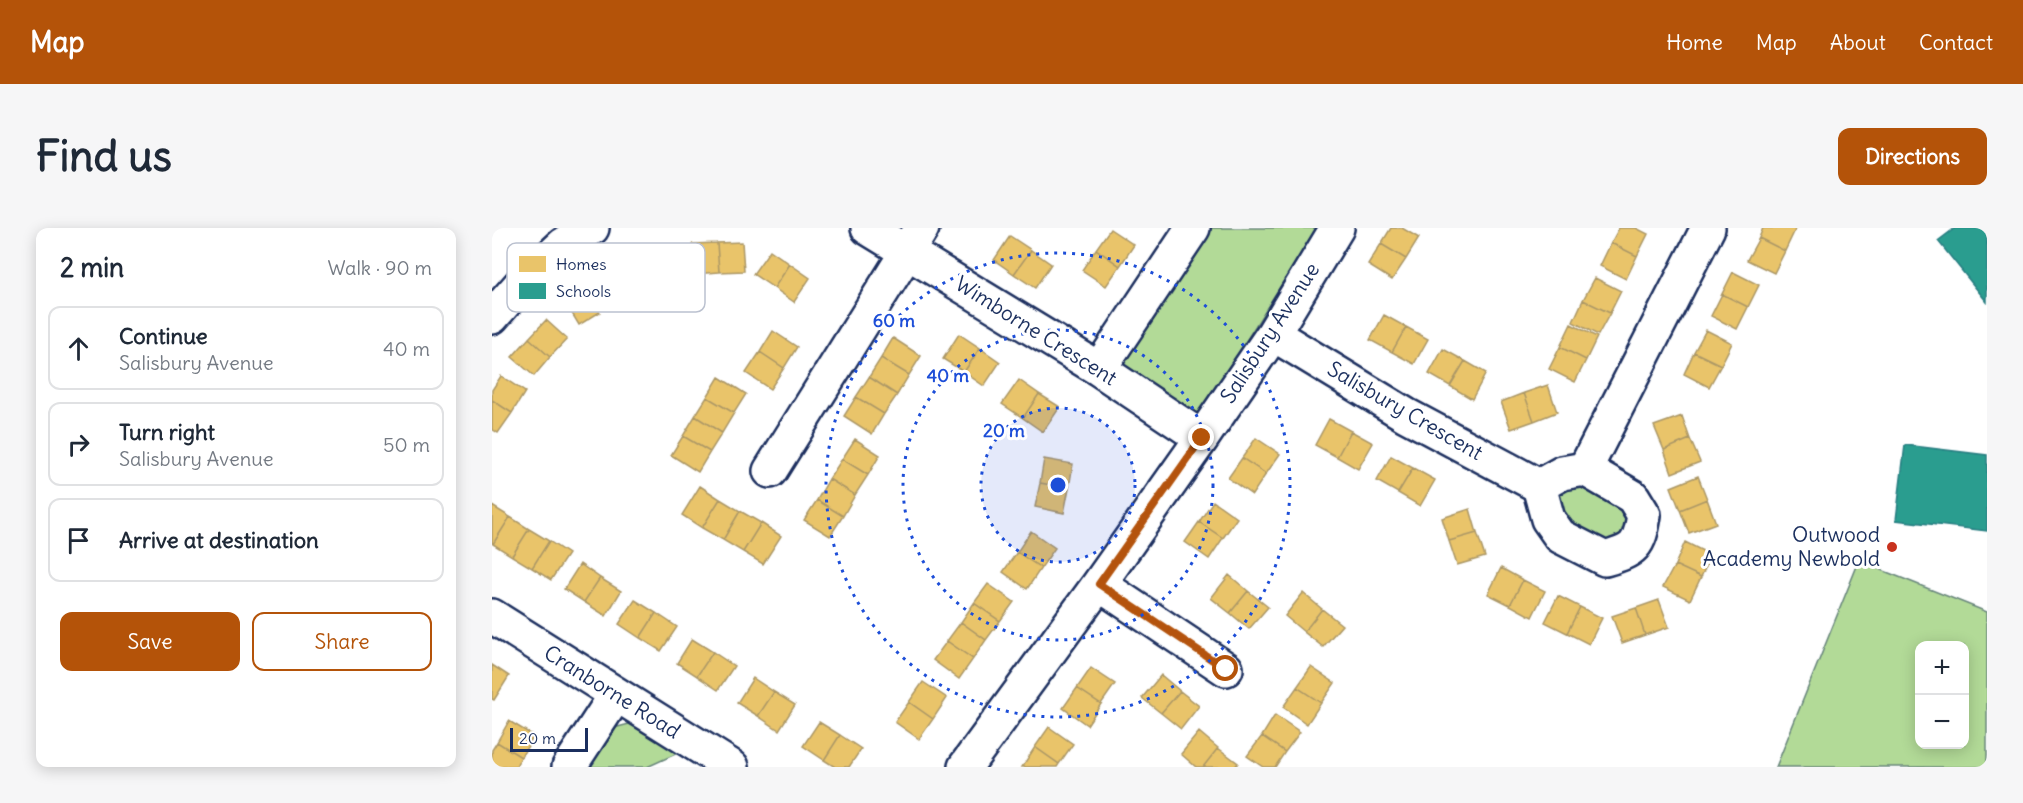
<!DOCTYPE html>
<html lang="en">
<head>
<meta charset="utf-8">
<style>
  :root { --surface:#fff; --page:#f6f6f7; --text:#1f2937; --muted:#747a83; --line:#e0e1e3; --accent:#b45309 }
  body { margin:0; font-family:Delius,sans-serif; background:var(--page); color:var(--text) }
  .controls { position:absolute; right:18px; bottom:18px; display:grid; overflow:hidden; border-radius:12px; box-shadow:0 3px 15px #0003 }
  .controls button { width:54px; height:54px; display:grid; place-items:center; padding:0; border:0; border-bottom:2px solid var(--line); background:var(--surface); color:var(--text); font:30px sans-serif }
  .scale { position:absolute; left:18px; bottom:15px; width:78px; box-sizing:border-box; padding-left:6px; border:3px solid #1b2f5e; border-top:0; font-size:16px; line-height:21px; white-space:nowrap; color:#1b2f5e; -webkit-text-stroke:4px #fff; paint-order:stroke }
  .stop { position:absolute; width:18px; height:18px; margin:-14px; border:4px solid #b45309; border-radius:50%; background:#fff }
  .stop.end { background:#b45309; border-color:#fff; box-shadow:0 2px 6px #0008 }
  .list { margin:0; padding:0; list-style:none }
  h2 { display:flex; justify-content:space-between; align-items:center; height:78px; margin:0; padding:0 24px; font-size:26px }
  h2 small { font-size:20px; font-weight:400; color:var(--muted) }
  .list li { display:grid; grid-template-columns:39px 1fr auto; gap:18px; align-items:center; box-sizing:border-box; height:84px; margin:0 12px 12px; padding:0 12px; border:2px solid var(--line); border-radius:12px }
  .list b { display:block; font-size:22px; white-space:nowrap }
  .list p { margin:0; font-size:20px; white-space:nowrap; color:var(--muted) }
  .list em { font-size:20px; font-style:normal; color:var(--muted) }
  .actions { display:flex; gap:12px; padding:18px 24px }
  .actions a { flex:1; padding:14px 0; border:2px solid var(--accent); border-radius:12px; text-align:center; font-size:21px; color:var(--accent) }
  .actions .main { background:var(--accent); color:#fff }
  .icon { flex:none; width:33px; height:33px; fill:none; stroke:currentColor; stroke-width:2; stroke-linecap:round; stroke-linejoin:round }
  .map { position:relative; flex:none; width:1495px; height:539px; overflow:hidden; border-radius:12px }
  header { display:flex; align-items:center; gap:36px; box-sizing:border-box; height:84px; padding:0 30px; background:var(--accent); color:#fff }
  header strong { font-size:28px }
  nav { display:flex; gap:33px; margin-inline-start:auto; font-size:21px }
  .intro { display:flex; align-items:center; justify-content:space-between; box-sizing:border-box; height:144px; padding:0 36px }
  h1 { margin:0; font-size:42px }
  .button { padding:15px 27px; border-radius:12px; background:var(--accent); color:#fff; font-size:21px; font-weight:700 }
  main { display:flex; gap:36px; padding:0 36px }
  aside { flex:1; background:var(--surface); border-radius:12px; box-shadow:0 3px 15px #0003 }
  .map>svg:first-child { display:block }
</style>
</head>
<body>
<header>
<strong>Map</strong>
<nav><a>Home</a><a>Map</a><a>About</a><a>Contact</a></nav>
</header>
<div class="intro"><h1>Find us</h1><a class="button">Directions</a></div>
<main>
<aside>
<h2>2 min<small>Walk · 90 m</small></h2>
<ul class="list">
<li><svg class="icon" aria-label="ahead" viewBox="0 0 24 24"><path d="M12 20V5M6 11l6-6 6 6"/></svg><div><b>Continue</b><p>Salisbury Avenue</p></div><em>40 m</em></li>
<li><svg class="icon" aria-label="right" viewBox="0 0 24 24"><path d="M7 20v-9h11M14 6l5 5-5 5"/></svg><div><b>Turn right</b><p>Salisbury Avenue</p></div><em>50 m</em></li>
<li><svg class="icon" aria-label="arrive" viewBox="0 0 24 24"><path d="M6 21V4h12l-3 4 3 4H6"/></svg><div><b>Arrive at destination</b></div></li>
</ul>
<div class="actions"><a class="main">Save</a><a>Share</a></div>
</aside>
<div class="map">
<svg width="1495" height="539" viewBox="0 0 1495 539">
  <rect width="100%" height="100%" fill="#fff"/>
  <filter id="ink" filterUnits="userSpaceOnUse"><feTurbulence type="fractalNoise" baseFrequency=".0167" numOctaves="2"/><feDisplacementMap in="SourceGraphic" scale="12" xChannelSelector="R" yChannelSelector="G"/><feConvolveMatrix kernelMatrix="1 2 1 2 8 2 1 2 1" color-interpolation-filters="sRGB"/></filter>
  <g filter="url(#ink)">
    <path fill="#b2da97" stroke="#66847a" stroke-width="1.5" fill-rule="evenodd" d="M715,0H825L706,189L623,135Z
      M1088,250L1140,289L1128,312L1113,315L1068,285L1064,265Z
      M1367,333L1495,384V539H1284ZM1428,418H1472V516H1428Z
      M137,496L186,525L155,539H97L122,500Z"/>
    <path fill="#e9c46a" stroke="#ab9766" stroke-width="1.5" d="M899,0H910L927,10L914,31L889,16Z
      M1127,0H1144L1156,6L1145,28L1119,15Z
      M1271,0H1304L1293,23L1267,10Z
      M618,1L642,17L628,38L604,21Z
      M518,8L539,22L522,46L502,32Z
      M1267,10L1293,23L1282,45L1255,32Z
      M250,14L252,43L227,44L225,15Z
      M225,15L227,44L202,46L200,16Z
      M1119,15L1145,28L1134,51L1108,38Z
      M889,16L914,31L900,52L876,37Z
      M604,21L628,38L614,58L590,42Z
      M278,22L298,36L282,60L261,46Z
      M539,22L559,36L543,60L522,46Z
      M298,36L318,50L302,74L282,60Z
      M1241,44L1267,57L1256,79L1230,66Z
      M1103,50L1129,63L1118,85L1091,72Z
      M93,59L108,84L87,97L72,72Z
      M1230,66L1256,79L1245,101L1219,88Z
      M1091,72L1118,85L1106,107L1081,94Z
      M892,87L914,99L900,124L878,112Z
      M54,92L75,111L58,129L37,110Z
      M1079,96L1105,109L1094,132L1068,119Z
      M914,99L936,111L922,136L900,124Z
      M1214,102L1240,115L1229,137L1202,124Z
      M281,103L305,119L292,140L268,124Z
      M467,106L488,120L472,144L451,131Z
      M37,110L58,129L42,148L20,129Z
      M401,110L429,128L417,147L389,130Z
      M1068,119L1094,132L1083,154L1057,141Z
      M488,120L508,134L492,158L472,144Z
      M951,121L973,133L958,158L937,146Z
      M268,124L292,140L278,161L254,145Z
      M1202,124L1229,137L1217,159L1192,146Z
      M389,130L417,147L405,167L377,149Z
      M973,133L994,145L980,171L958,158Z
      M9,148L33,164L20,185L0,172V162Z
      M227,149L254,166L242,185L215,169Z
      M377,149L405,167L392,186L364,169Z
      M527,152L547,166L531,190L510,176Z
      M1056,157L1065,184L1042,193L1032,165Z
      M1032,165L1042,193L1019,201L1009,174Z
      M547,166L568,179L551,204L531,190Z
      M215,169L242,185L230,205L203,188Z
      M364,169L392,186L380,206L352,188Z
      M0,172L20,185L6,205L0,201Z
      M203,188L230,205L218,224L191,208Z
      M1190,188L1198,211L1172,222L1162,198Z
      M837,191L859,203L845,229L823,217Z
      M859,203L881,215L866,241L845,229Z
      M191,208L218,224L206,244L179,227Z
      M764,210L788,226L774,246L750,230Z
      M363,211L388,227L376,247L350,231Z
      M1198,211L1208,234L1180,245L1172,222Z
      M899,228L921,240L906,265L885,253Z
      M750,230L774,246L760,267L736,250Z
      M350,231L376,247L363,267L337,251Z
      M552,231L581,236L577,260L548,255Z
      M921,240L943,252L928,278L906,265Z
      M1206,248L1215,271L1188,282L1179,259Z
      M337,251L363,267L351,288L325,272Z
      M548,255L577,260L572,285L543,279Z
      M208,258L228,271L210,300L190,287Z
      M228,271L248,283L231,312L210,300Z
      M1215,271L1224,295L1197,305L1188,282Z
      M325,272L351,288L338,308L312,292Z
      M721,273L745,290L731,310L707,294Z
      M0,278L18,289L1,316L0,315Z
      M978,281L985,305L957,313L950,290Z
      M248,283L269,295L251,324L231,312Z
      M18,289L37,301L20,328L1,316Z
      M707,294L731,310L717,331L693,314Z
      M269,295L289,308L271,336L251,324Z
      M37,301L57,313L40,340L20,328Z
      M539,303L563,320L549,340L525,324Z
      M985,305L993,329L965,337L957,313Z
      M57,313L76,326L59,352L40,340Z
      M1193,314L1219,327L1209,349L1183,337Z
      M525,324L549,340L535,361L511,344Z
      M88,336L108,350L92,374L72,361Z
      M1183,337L1209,349L1198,372L1171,359Z
      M1009,340L1031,352L1018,377L996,366Z
      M737,347L756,363L738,385L719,370Z
      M108,350L129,363L114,388L92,374Z
      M1031,352L1053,363L1040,389L1018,377Z
      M496,356L522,374L508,393L482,375Z
      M756,363L776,379L757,401L738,385Z
      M811,365L830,381L812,404L793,388Z
      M1066,368L1088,379L1075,405L1053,394Z
      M143,372L164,385L148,410L127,396Z
      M1167,372L1177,399L1153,407L1144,380Z
      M482,375L508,393L494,412L469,394Z
      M1088,379L1110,390L1097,416L1075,405Z
      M1144,380L1153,407L1130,415L1120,388Z
      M830,381L850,397L831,419L812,404Z
      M164,385L185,399L169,423L148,410Z
      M469,394L494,412L481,431L455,413Z
      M200,411L221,424L205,448L185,435Z
      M455,413L481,431L467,451L441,432Z
      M221,424L242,438L226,462L205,448Z
      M0,437L17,448L2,472L0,471Z
      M819,439L843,455L829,475L805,459Z
      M599,440L623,456L609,476L585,460Z
      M669,447L688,463L669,485L650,470Z
      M261,450L282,464L266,488L245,475Z
      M431,454L455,470L441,491L417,474Z
      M805,459L829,475L815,496L791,479Z
      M585,460L609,476L595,497L571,480Z
      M688,463L707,478L689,501L669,485Z
      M282,464L303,477L287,502L266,488Z
      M417,474L441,491L427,511L403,494Z
      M783,487L808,504L793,524L770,508Z
      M17,493L42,508L29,529L5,514Z
      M327,494L348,507L332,532L311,518Z
      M557,499L581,516L567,536L543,519Z
      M707,504L726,520L711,539H704L689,526Z
      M348,507L369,521L357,539H343L332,532Z
      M770,508L793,524L783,539H771L755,528Z
      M5,514L29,529L24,539H0V522Z
      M543,519L567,536L565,539H530Z
      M726,520L746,535L743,539H711Z"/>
    <path fill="#2a9d8f" stroke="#267c80" stroke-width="1.5" d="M1463,0H1495V74L1446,13Z
      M1413,217L1495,227V303L1404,292Z"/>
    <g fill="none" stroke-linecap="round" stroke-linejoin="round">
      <g stroke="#1b2f5e" stroke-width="38">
        <path id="minor" d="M376,0L607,141L710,210
          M0,89L29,56L71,17L100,0
          M781,106L914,187L1047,258L1070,245L1093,241L1216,0
          M607,141L701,0
          M278,243L430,0
          M1047,258L1056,291L1068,308L1113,331C1143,322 1147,319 1152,287L1141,269L1093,241
          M607,356L734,441
          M0,388L240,539
          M77,539L124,467
          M473,539L607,356L710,210L781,106L845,0"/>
      </g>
      <use href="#minor" stroke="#fff" stroke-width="33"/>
    </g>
  </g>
  <g fill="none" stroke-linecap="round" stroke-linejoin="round" filter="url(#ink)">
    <path stroke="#b45309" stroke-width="8" d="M710,210L607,356L734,441"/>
  </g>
  <circle cx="566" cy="257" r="77" fill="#1d4ed8" fill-opacity=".12"/>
  <g fill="none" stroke="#1d4ed8" stroke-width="3" stroke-dasharray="3 6">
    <circle cx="566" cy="257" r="77"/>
    <circle cx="566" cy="257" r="155"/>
    <circle cx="566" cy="257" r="232"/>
  </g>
  <circle fill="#c8321e" stroke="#fff" stroke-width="2" cx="1400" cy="319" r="6"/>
  <g text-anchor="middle" stroke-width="6" stroke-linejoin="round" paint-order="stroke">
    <g font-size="21" fill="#1b2f5e" stroke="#fff">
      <text transform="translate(544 103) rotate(32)" y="7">Wimborne Crescent</text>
      <text transform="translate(778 105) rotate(-57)" y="7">Salisbury Avenue</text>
      <text transform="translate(913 183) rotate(30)" y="7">Salisbury Crescent</text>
      <text transform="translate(120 464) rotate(32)" y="7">Cranborne Road</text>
    </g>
    <g font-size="21" fill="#1b2f5e" stroke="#fff" text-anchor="end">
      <text x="1388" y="314">Outwood<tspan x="1388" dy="24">Academy Newbold</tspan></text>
    </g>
  </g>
  <rect x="15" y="15" width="198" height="69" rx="9" fill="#fff" stroke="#bbc1cf" stroke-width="1.5"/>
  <rect x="27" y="28" width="27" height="16" fill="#e9c46a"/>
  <rect x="27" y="55" width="27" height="16" fill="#2a9d8f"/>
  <g font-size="16" fill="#1b2f5e">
    <text x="64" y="42">Homes</text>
    <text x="64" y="69">Schools</text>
  </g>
  <circle cx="566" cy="257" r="9" fill="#1d4ed8" stroke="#fff" stroke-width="3"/>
  <g font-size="18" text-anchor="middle" font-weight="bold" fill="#1d4ed8" stroke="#fff" stroke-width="6" stroke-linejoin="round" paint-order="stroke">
    <text x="402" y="99">60 m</text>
    <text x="456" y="154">40 m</text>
    <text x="512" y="209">20 m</text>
  </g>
</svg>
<div class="controls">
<button>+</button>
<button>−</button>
</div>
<div class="scale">20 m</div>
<div class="stop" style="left:734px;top:441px"></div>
<div class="stop end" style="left:710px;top:210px"></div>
</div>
</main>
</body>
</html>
